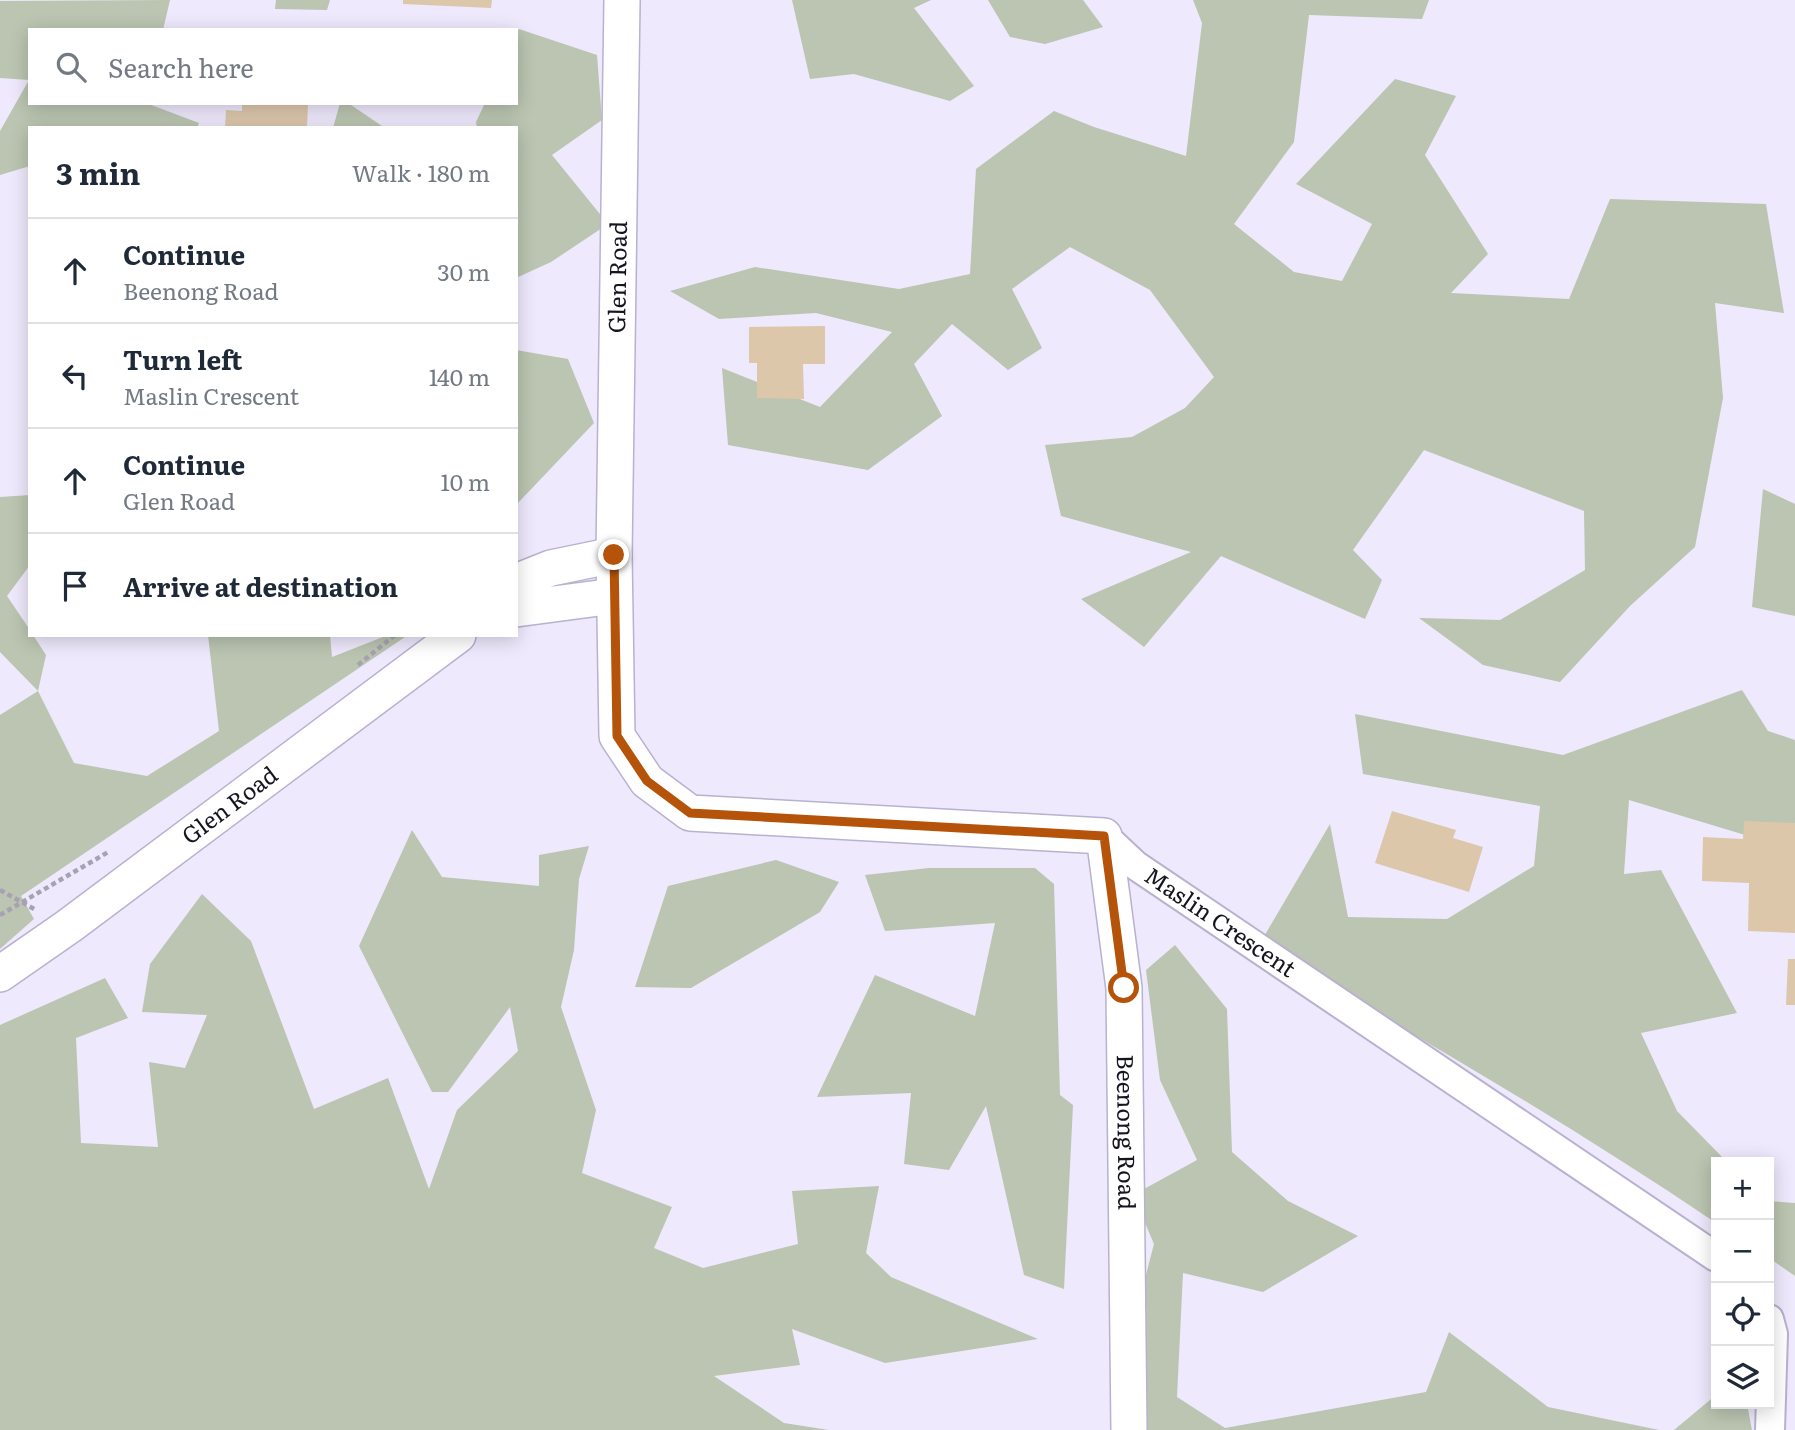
<!DOCTYPE html>
<html lang="en">
<head>
<meta charset="utf-8">
<style>
  :root { --surface:#fff; --page:#f6f6f7; --text:#1f2937; --muted:#747a83; --line:#e0e1e3 }
  body { margin:0; font-family:Literata,serif; background:var(--page); color:var(--text) }
  .controls { position:absolute; right:21px; bottom:21px; display:grid; overflow:hidden; border-radius:0px; box-shadow:0 4px 18px #0003 }
  .controls button { width:63px; height:63px; display:grid; place-items:center; padding:0; border:0; border-bottom:2px solid var(--line); background:var(--surface); color:var(--text); font:35px sans-serif }
  .stop { position:absolute; width:21px; height:21px; margin:-16px; border:5px solid #b45309; border-radius:50%; background:#fff }
  .stop.end { background:#b45309; border-color:#fff; box-shadow:0 2px 7px #0008 }
  .list { margin:0; padding:0; list-style:none }
  h2 { display:flex; justify-content:space-between; align-items:center; height:91px; margin:0; padding:0 28px; font-size:30px }
  h2 small { font-size:23px; font-weight:400; color:var(--muted) }
  .list li { display:grid; grid-template-columns:46px 1fr auto; gap:21px; align-items:center; box-sizing:border-box; height:105px; padding:0 28px; border-top:2px solid var(--line) }
  .list b { display:block; font-size:26px; white-space:nowrap }
  .list p { margin:0; font-size:23px; white-space:nowrap; color:var(--muted) }
  .list em { font-size:23px; font-style:normal; color:var(--muted) }
  .icon { flex:none; width:38px; height:38px; fill:none; stroke:currentColor; stroke-width:2; stroke-linecap:round; stroke-linejoin:round }
  .map { position:relative; flex:none; width:1795px; height:1430px; overflow:hidden }
  .search { position:absolute; background:var(--surface); box-shadow:0 4px 18px #0003; left:28px; top:28px; width:490px; height:77px; display:flex; align-items:center; gap:18px; box-sizing:border-box; padding:0 24px; border-radius:0px; color:var(--muted); font-size:26px }
  .panel { position:absolute; background:var(--surface); box-shadow:0 4px 18px #0003; left:28px; top:126px; width:490px; height:511px; border-radius:0px }
  .map>svg:first-child { display:block }
</style>
</head>
<body>
<div class="map">
<svg width="1795" height="1430" viewBox="0 0 1795 1430">
  <rect width="100%" height="100%" fill="#eee9fc"/>
  <path fill="#bbc5b1" d="M170,0L163,30H30V103H146L199,123L197,128H30V166L0,175V131L29,80L0,78V1Z
    M276,0H330L327,10L275,9Z
    M792,0H931L914,8L974,86L950,101L854,74L810,79Z
    M988,0H1083L1103,27L1045,44L1010,37Z
    M1193,0H1429L1422,19L1309,15L1294,142L1234,224L1294,272L1342,281L1372,224L1296,184L1395,79L1456,96L1425,155L1488,254L1451,293L1569,299L1610,199L1766,204L1784,313L1715,303L1723,398L1695,547L1630,606L1560,682L1483,665L1419,618L1500,620L1585,570L1584,511L1424,450L1353,550L1382,580L1365,619L1221,556L1144,647L1081,599L1191,552L1061,516L1045,445L1132,437L1185,408L1214,377L1150,290L1070,247L1012,289L1042,348L1008,370L952,324L914,364L942,416L868,470L728,445L722,368L820,407L892,332L816,313L719,319L670,291L755,267L899,289L970,274L976,169L1054,111L1094,127L1186,156L1202,23Z
    M519,29L597,55L602,120L552,155L608,224L551,262L516,278V128H477L476,122L485,103H516V34Z
    M340,103H348L385,128H333Z
    M516,350L568,359L594,423L517,504Z
    M1763,489L1795,504V616L1752,607Z
    M30,495V565L7,596L30,630V635H33L46,655L38,691L74,763L147,776L219,731L208,635H330L332,657L388,635H408L21,896L34,919L0,949V715L38,691L0,652V497Z
    M1742,690L1768,731L1795,740V850L1629,800L1624,874L1661,870L1737,1013L1641,1033L1677,1111L1727,1162H1716V1223C1568,1123 1414,1034 1259,945L1330,824L1348,917L1447,919L1534,866L1540,806L1363,774L1355,714L1563,755Z
    M412,830L442,877L539,886V855L589,846L579,879L574,950L561,1007L596,1110L582,1173L672,1207L654,1248L703,1268L798,1244L792,1191L879,1186L866,1253L891,1277L1038,1339L885,1363L792,1329L800,1365L714,1376L784,1423L829,1430H0V1025L105,978L128,1018L76,1038L81,1143L158,1147L149,1062L185,1068L207,1015L142,1012L150,964L202,894L251,941L314,1109L388,1078L429,1189L457,1110L518,1051L510,1007L448,1092H432L359,946Z
    M776,860L839,882L820,912L691,988L635,987L668,886Z
    M929,868H1035L1054,884L1060,1095L1073,1105L1064,1289L1024,1275L986,1106L949,1170L904,1164L911,1093L817,1097L875,975L975,1016L995,923L885,931L865,875Z
    M1175,945L1227,1009L1232,1152L1288,1201L1358,1236L1263,1292L1183,1273L1177,1397L1225,1428L1426,1392L1449,1332L1548,1407L1659,1430H1142L1141,1294L1154,1244L1133,1195L1197,1160L1160,1080L1146,970Z
    M1769,1201L1795,1203V1276L1769,1258Z
    M1716,1395V1404H1747L1752,1430H1674Z"/>
  <path fill="#dcc7ab" d="M403,0H492L491,8L403,4Z
    M242,103H308L307,128H225L226,110L242,111Z
    M825,326V364H803L804,399L757,398V363H749V327Z
    M1392,811L1456,830L1453,838L1483,847L1469,892L1375,863Z
    M1744,821L1795,823V933L1748,931L1749,883L1702,881L1703,837L1743,839Z
    M1788,959H1795V1005H1786Z"/>
  <g fill="none" stroke-linecap="round" stroke-linejoin="round">
    <g stroke="#b9b1d0" stroke-width="32">
      <g id="minor">
        <path id="s1" d="M1104,836L1135,865L1716,1257"/>
        <path d="M1769,1319L1773,1334L1770,1430"/>
      </g>
    </g>
    <g stroke="#b9b1d0" stroke-width="38">
      <g id="tertiary">
        <path id="s2" d="M622,0L614,555L617,736L647,781L690,813L1104,836L1124,988L1129,1430"/>
        <path d="M516,582L551,568L614,555"/>
        <path d="M516,609L614,596"/>
        <path id="s3" d="M0,974L69,926L458,635"/>
      </g>
    </g>
    <path stroke="#a7a2b3" stroke-width="4.5" stroke-dasharray="5 3.5" stroke-linecap="butt" d="M358,665L395,635
      M0,890L36,910
      M0,915L110,851"/>
    <use href="#minor" stroke="#fff" stroke-width="28"/>
    <use href="#tertiary" stroke="#fff" stroke-width="35"/>
  </g>
  <g fill="none" stroke-linecap="round" stroke-linejoin="round">
    <path stroke="#b45309" stroke-width="9" d="M614,555L617,736L647,781L690,813L1104,836L1124,988"/>
  </g>
  <g text-anchor="middle" stroke-width="6" stroke-linejoin="round" paint-order="stroke">
    <g font-size="23" fill="#17141f" stroke="#fff">
      <text transform="translate(618 277) rotate(-89)" y="8">Glen Road</text>
      <text dy="8" stroke="none"><textPath href="#s3" startOffset="285">Glen Road</textPath></text>
      <text dy="8" stroke="none"><textPath href="#s1" startOffset="145">Maslin Crescent</textPath></text>
      <text dy="8" stroke="none"><textPath href="#s2" startOffset="1556">Beenong Road</textPath></text>
    </g>
  </g>
</svg>
<div class="controls">
<button>+</button>
<button>−</button>
<button><svg class="icon" aria-label="locate" viewBox="0 0 24 24"><circle cx="12" cy="12" r="6"/><path d="M12 2v4M12 18v4M2 12h4M18 12h4"/></svg></button>
<button><svg class="icon" aria-label="layers" viewBox="0 0 24 24"><path d="M12 4l9 5-9 5-9-5zM3 14l9 5 9-5"/></svg></button>
</div>
<div class="stop" style="left:1124px;top:988px"></div>
<div class="stop end" style="left:614px;top:555px"></div>
<div class="search"><svg class="icon" aria-label="search" viewBox="0 0 24 24"><circle cx="10" cy="10" r="6"/><path d="M15 15l6 6"/></svg>Search here</div>
<section class="panel">
<h2>3 min<small>Walk · 180 m</small></h2>
<ul class="list">
<li><svg class="icon" aria-label="ahead" viewBox="0 0 24 24"><path d="M12 20V5M6 11l6-6 6 6"/></svg><div><b>Continue</b><p>Beenong Road</p></div><em>30 m</em></li>
<li><svg class="icon" aria-label="left" viewBox="0 0 24 24"><path d="M17 20v-9H6M10 6l-5 5 5 5"/></svg><div><b>Turn left</b><p>Maslin Crescent</p></div><em>140 m</em></li>
<li><svg class="icon" aria-label="ahead" viewBox="0 0 24 24"><path d="M12 20V5M6 11l6-6 6 6"/></svg><div><b>Continue</b><p>Glen Road</p></div><em>10 m</em></li>
<li><svg class="icon" aria-label="arrive" viewBox="0 0 24 24"><path d="M6 21V4h12l-3 4 3 4H6"/></svg><div><b>Arrive at destination</b></div></li>
</ul>
</section>
</div>
</body>
</html>
